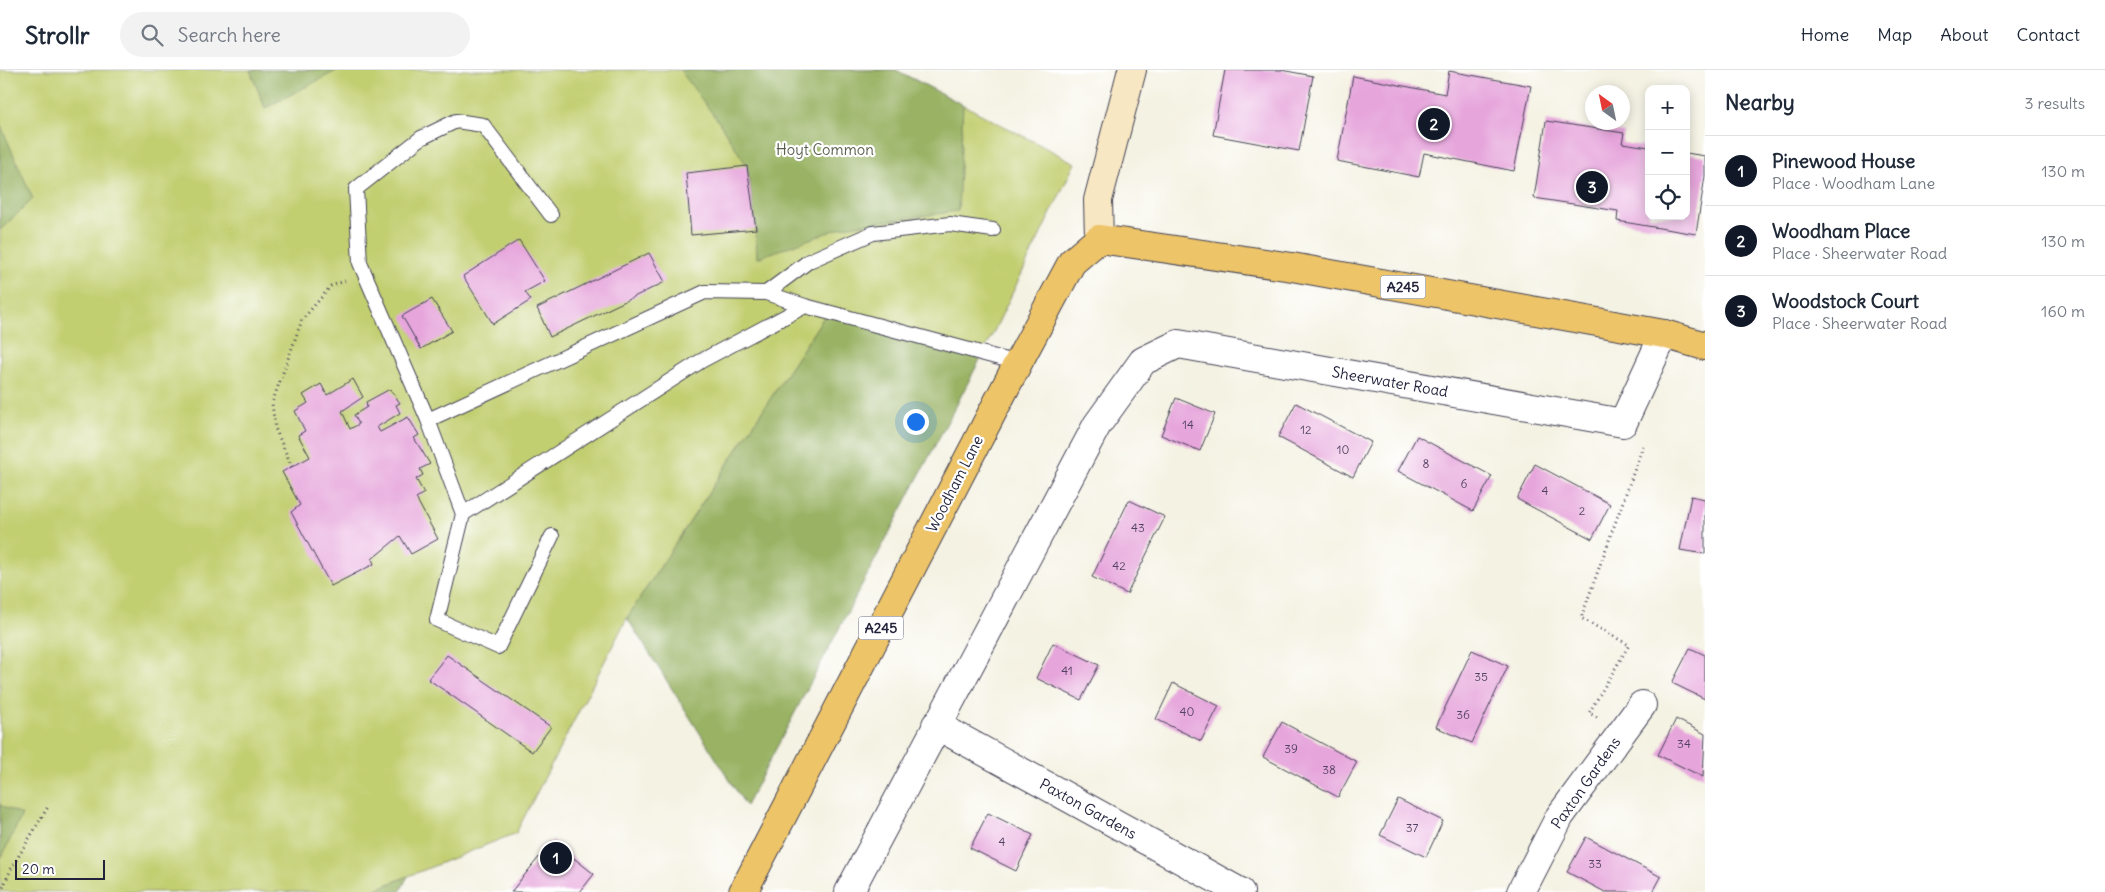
<!DOCTYPE html>
<html lang="en">
<head>
<meta charset="utf-8">
<style>
  :root { --surface:#fff; --page:#f2f2f3; --text:#1f2937; --muted:#747a83; --line:#e0e1e3; --accent:#111827 }
  body { margin:0; font-family:Delius,sans-serif; background:var(--page); color:var(--text) }
  .controls { position:absolute; right:15px; top:15px; display:grid; overflow:hidden; border-radius:10px; box-shadow:0 2px 12px #0003 }
  .controls button { width:45px; height:45px; display:grid; place-items:center; padding:0; border:0; border-bottom:1px solid var(--line); background:var(--surface); color:var(--text); font:25px sans-serif }
  .compass { position:absolute; left:1585px; top:15px; width:45px; height:45px; border-radius:50%; background:var(--surface); box-shadow:0 2px 12px #0003; rotate:327deg }
  .scale { position:absolute; left:15px; bottom:12px; width:90px; box-sizing:border-box; padding-left:5px; border:2px solid #22223b; border-top:0; font-size:14px; line-height:18px; white-space:nowrap; color:#22223b; -webkit-text-stroke:4px #fff; paint-order:stroke }
  .you { position:absolute; left:915px; top:351px; width:18px; height:18px; margin:-12px; border:4px solid #fff; border-radius:50%; background:#1a73e8; box-shadow:0 0 0 8px #1a73e833 }
  .badge { display:grid; place-items:center; width:32px; height:32px; border-radius:50%; background:var(--accent); color:#fff; font-size:16px; font-weight:700 }
  .pin { position:absolute; translate:-50% -50%; border:2px solid #fff; box-shadow:0 1px 5px #0006 }
  .list { margin:0; padding:0; list-style:none }
  h2 { display:flex; justify-content:space-between; align-items:center; height:65px; margin:0; padding:0 20px; font-size:21px }
  h2 small { font-size:16px; font-weight:400; color:var(--muted) }
  .list li { display:grid; grid-template-columns:32px 1fr auto; gap:15px; align-items:center; box-sizing:border-box; height:70px; padding:0 20px; border-top:1px solid var(--line) }
  .list b { display:block; font-size:19px; white-space:nowrap }
  .list p { margin:0; font-size:16px; white-space:nowrap; color:var(--muted) }
  .list em { font-size:16px; font-style:normal; color:var(--muted) }
  .icon { flex:none; width:28px; height:28px; fill:none; stroke:currentColor; stroke-width:2; stroke-linecap:round; stroke-linejoin:round }
  .map { position:relative; flex:none; width:1705px; height:822px; overflow:hidden }
  header { display:flex; align-items:center; gap:30px; box-sizing:border-box; height:70px; padding:0 25px; background:var(--surface); border-bottom:1px solid var(--line) }
  header strong { font-size:24px }
  nav { display:flex; gap:28px; margin-inline-start:auto; font-size:18px }
  .search { width:350px; height:45px; background:var(--page); display:flex; align-items:center; gap:12px; box-sizing:border-box; padding:0 18px; border-radius:28px; color:var(--muted); font-size:19px }
  main { display:flex }
  aside { flex:1; background:var(--surface) }
  .map>svg:first-child { display:block }
</style>
</head>
<body>
<header>
<strong>Strollr</strong>
<div class="search"><svg class="icon" aria-label="search" viewBox="0 0 24 24"><circle cx="10" cy="10" r="6"/><path d="M15 15l6 6"/></svg>Search here</div>
<nav><a>Home</a><a>Map</a><a>About</a><a>Contact</a></nav>
</header>
<main>
<div class="map">
<svg width="1705" height="822" viewBox="0 0 1705 822">
  <rect width="100%" height="100%" fill="#fff"/>
  <filter id="ink" filterUnits="userSpaceOnUse"><feTurbulence type="fractalNoise" baseFrequency=".02" numOctaves="2"/><feDisplacementMap in="SourceGraphic" scale="10" xChannelSelector="R" yChannelSelector="G"/><feConvolveMatrix kernelMatrix="1 2 1 2 8 2 1 2 1" color-interpolation-filters="sRGB"/></filter>
  <filter id="wash" filterUnits="userSpaceOnUse"><feTurbulence type="fractalNoise" baseFrequency=".0096" numOctaves="4" result="noise"/><feDisplacementMap in="SourceGraphic" scale="20" xChannelSelector="R" yChannelSelector="G"/><feGaussianBlur stdDeviation="1.12" result="paint"/><feColorMatrix in="noise" values="0 0 0 0 0 0 0 0 0 0 0 0 0 0 0 0 0 1.4 0 .05"/><feComposite in="paint" operator="in"/></filter>
  <g filter="url(#wash)">
    <rect width="100%" height="100%" fill="#f4f2e2"/>
    <path fill="#c2cf71" stroke="#727856" d="M0,0H896L1075,93L983,284L827,242L627,548L516,763L369,822H0Z"/>
    <path fill="#99b263" stroke="#5e6a4f" d="M250,0H338L265,38Z
      M680,0H896L963,35L958,141L843,157L757,188L756,159L747,96L718,51Z
      M0,54L33,129L0,160Z
      M827,242L983,284L746,736L627,548Z
      M0,735L22,745L0,790Z
      M408,806L400,822H369Z"/>
    <g id="blocks">
      <path fill="#e6a5db" d="M1225,0H1281L1313,6L1299,81L1213,65Z
        M1449,1L1531,16L1514,101L1424,83L1419,107L1337,91L1353,6L1445,24Z
        M1546,51L1624,63L1622,73L1649,77V146H1686V83L1705,86V106L1696,164L1617,151L1618,141L1534,128Z
        M747,96L756,159L691,165L686,103Z
        M519,170L545,211L525,222L531,230L493,254L463,206Z
        M649,183L665,212L550,267L537,238Z
        M432,229L452,261L421,279L402,246Z
        M353,309L363,327L342,341L350,359L359,354L354,345L367,337L366,332L390,319L400,333L396,335L400,343L377,357L380,362L408,347L419,365L414,368L430,394L420,399L423,405L416,409L424,423L416,428L438,469L411,484L400,466L372,489L374,494L331,516L291,442L300,435L282,402L310,387L298,365L305,361L295,341L308,333L303,325L321,314L327,325Z
        M1176,328L1215,344L1200,381L1161,365Z
        M1296,333L1371,372L1353,407L1278,367Z
        M1417,366L1492,406L1473,441L1398,401Z
        M1535,394L1610,434L1592,469L1517,429Z
        M1691,426L1705,429V484L1680,480Z
        M1129,430L1165,447L1127,524L1092,507Z
        M1053,573L1099,595L1081,630L1036,608Z
        M1690,578L1705,585V629L1672,613Z
        M1472,580L1508,596L1472,673L1436,657Z
        M447,585L551,657L532,682L428,609Z
        M1173,613L1219,636L1201,671L1156,649Z
        M1676,649L1705,664L1703,707L1658,685Z
        M1282,652L1357,692L1338,727L1263,687Z
        M1398,729L1443,751L1426,787L1380,765Z
        M988,743L1033,765L1016,801L970,778Z
        M1586,767L1661,807L1653,822H1605L1567,802Z
        M552,771L594,804L580,822H511Z"/>
    </g>
  </g>
  <g filter="url(#ink)">
    <use href="#blocks" fill-opacity="0" stroke="#424154" stroke-width="1"/>
    <g fill="none" stroke-linecap="round" stroke-linejoin="round">
      <g stroke="#424154" stroke-width="16">
        <path id="lane" d="M766,223L809,191L873,163L950,154L993,160
          M805,236L766,223L705,222L428,350L463,444L701,291L805,236L1018,293
          M428,350L360,193L356,119L421,68L456,51L483,55L551,145
          M463,444L437,550L498,577L552,466"/>
      </g>
      <g stroke="#424154" stroke-width="30">
        <path id="street" d="M936,655L1240,822
          M849,822L1097,355L1143,291L1178,274L1623,353L1664,264
          M1521,822L1560,746L1642,635"/>
      </g>
      <g stroke="#424154" stroke-width="30">
        <path id="secondary" d="M1099,169L1098,130L1132,0"/>
      </g>
      <g stroke="#424154" stroke-width="30">
        <path id="primary" d="M743,822L1018,293L1072,192L1099,169L1292,197L1664,264L1705,276"/>
      </g>
      <path stroke="#424154" stroke-width="3" stroke-dasharray="1 4" stroke-linecap="butt" d="M292,397L275,358L272,333L302,250L331,216L345,211
        M1597,647L1589,643L1629,575L1581,548L1643,376
        M1,822L11,799L49,735"/>
      <use href="#lane" stroke="#fff" stroke-width="14"/>
      <use href="#street" stroke="#fff" stroke-width="28"/>
      <use href="#secondary" stroke="#f8e7c3" stroke-width="28"/>
      <use href="#primary" stroke="#eec469" stroke-width="28"/>
    </g>
  </g>
  <g text-anchor="middle" stroke-width="4.5" stroke-linejoin="round" paint-order="stroke">
    <g font-size="12" fill="#534363">
      <text x="1188" y="359">14</text>
      <text x="1306" y="364">12</text>
      <text x="1343" y="384">10</text>
      <text x="1426" y="398">8</text>
      <text x="1464" y="418">6</text>
      <text x="1545" y="425">4</text>
      <text x="1582" y="445">2</text>
      <text x="1138" y="462">43</text>
      <text x="1119" y="500">42</text>
      <text x="1067" y="605">41</text>
      <text x="1481" y="611">35</text>
      <text x="1187" y="646">40</text>
      <text x="1463" y="649">36</text>
      <text x="1684" y="678">34</text>
      <text x="1291" y="683">39</text>
      <text x="1329" y="704">38</text>
      <text x="1412" y="762">37</text>
      <text x="1002" y="776">4</text>
      <text x="1595" y="798">33</text>
    </g>
    <g fill="#fff" stroke="#646476" stroke-width="1">
      <rect x="1380.5" y="205.5" width="45" height="23" rx="4"/>
      <rect x="858.5" y="546.5" width="45" height="23" rx="4"/>
    </g>
    <g font-size="14" font-weight="bold" fill="#22223b">
      <text x="1403" y="222">A245</text>
      <text x="881" y="563">A245</text>
    </g>
    <g font-size="15" fill="#5a5f4e" stroke="#fff">
      <text x="825" y="85">Hoyt Common</text>
    </g>
    <g font-size="15" fill="#22223b" stroke="#fff">
      <text transform="translate(1390 312) rotate(10)" y="5">Sheerwater Road</text>
      <text transform="translate(955 414) rotate(-63)" y="5">Woodham Lane</text>
      <text transform="translate(1586 713) rotate(-55)" y="5">Paxton Gardens</text>
      <text transform="translate(1088 739) rotate(29)" y="5">Paxton Gardens</text>
    </g>
  </g>
</svg>
<div class="controls">
<button>+</button>
<button>−</button>
<button><svg class="icon" aria-label="locate" viewBox="0 0 24 24"><circle cx="12" cy="12" r="6"/><path d="M12 2v4M12 18v4M2 12h4M18 12h4"/></svg></button>
</div>
<svg class="compass" viewBox="-18 -18 36 36"><path d="M0-13l5 13h-10z" fill="#e53935"/><path d="M0 13l5-13h-10z" fill="#747a83"/></svg>
<div class="scale">20 m</div>
<div class="you"></div>
<div class="pin badge" style="left:556px;top:788px">1</div>
<div class="pin badge" style="left:1434px;top:54px">2</div>
<div class="pin badge" style="left:1592px;top:117px">3</div>
</div>
<aside>
<h2>Nearby<small>3 results</small></h2>
<ul class="list">
<li><span class="badge">1</span><div><b>Pinewood House</b><p>Place · Woodham Lane</p></div><em>130 m</em></li>
<li><span class="badge">2</span><div><b>Woodham Place</b><p>Place · Sheerwater Road</p></div><em>130 m</em></li>
<li><span class="badge">3</span><div><b>Woodstock Court</b><p>Place · Sheerwater Road</p></div><em>160 m</em></li>
</ul>
</aside>
</main>
</body>
</html>
